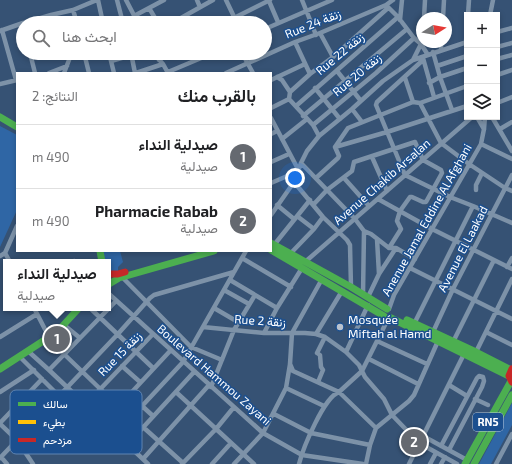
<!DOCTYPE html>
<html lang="ar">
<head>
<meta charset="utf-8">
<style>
  :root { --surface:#fff; --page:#f2f2f2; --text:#202124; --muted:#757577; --line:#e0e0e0; --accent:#656970 }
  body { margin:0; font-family:"Exo 2",Vazirmatn,sans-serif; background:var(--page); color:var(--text); direction:rtl }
  .controls { position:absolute; right:12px; top:12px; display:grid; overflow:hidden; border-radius:0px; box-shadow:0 2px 6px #0003 }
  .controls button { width:36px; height:36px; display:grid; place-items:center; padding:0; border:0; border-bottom:1px solid var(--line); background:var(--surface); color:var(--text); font:20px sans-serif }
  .compass { position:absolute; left:416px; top:12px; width:36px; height:36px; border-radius:50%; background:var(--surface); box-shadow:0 2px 6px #0003; rotate:79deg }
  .you { position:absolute; left:295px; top:178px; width:14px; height:14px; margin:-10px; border:3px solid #fff; border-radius:50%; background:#1a73e8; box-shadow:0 0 0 6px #1a73e833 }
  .badge { display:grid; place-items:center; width:26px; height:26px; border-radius:50%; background:var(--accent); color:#fff; font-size:13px; font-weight:700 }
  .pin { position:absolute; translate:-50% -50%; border:2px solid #fff; box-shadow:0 1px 4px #0006 }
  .popup { position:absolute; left:3px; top:259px; width:108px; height:52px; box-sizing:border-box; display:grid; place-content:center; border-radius:0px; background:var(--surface); filter:drop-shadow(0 1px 3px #0005); font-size:13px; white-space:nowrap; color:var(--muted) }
  .popup b { font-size:15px; color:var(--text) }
  .popup::after { content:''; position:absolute; left:50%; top:100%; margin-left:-8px; border:8px solid transparent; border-top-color:var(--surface) }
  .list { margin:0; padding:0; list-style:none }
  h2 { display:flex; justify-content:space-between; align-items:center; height:52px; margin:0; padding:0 16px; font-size:17px }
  h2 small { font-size:13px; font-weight:400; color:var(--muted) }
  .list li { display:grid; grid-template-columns:26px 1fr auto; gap:12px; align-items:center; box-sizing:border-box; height:64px; padding:0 16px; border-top:1px solid var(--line) }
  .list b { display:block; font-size:15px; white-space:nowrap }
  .list p { margin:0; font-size:13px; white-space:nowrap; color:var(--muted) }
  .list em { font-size:13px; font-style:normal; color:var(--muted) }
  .icon { flex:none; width:22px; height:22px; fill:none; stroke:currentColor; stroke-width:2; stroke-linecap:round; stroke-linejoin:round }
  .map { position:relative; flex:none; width:512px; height:464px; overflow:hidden; direction:ltr }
  .search { position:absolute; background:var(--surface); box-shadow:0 2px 6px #0003; left:16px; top:16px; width:256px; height:44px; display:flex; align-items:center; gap:10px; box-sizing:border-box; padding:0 14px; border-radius:22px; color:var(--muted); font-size:15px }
  .panel { position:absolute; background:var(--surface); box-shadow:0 2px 6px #0003; left:16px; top:72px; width:256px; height:180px; border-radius:0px; direction:rtl }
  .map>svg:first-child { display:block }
</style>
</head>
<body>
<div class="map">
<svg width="512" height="464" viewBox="0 0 512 464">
  <rect width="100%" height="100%" fill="#365274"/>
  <path fill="#2f66a5" d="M0,126L17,135V210L0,247Z
    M104,251H120L123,262L118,267V271H110L108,269V262H104Z
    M512,403V425L491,464H479Z"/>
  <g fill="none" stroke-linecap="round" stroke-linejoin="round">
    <path stroke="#7d92a8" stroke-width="4.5" d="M98,0L103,23
      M117,0L123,23
      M126,0L138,23
      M197,0L200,7
      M226,0L237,23
      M302,0L316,35
      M269,1L278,22
      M387,6L398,17L414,38L421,44L428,55
      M149,8L158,23
      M73,10L77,23
      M51,15L54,23
      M468,15L469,0
      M490,15L493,0
      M134,16L164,0
      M424,18L425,0
      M443,18L444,0
      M400,20L402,0
      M24,23L51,15L73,10L97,0
      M172,23L213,0
      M224,23L270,0
      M265,29L332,0
      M2,30L16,80
      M0,31L23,23
      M497,32L512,28
      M320,33L333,57
      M466,42L467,24
      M497,47L512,43
      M441,50V42
      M433,52L440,77L452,110
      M30,53L35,73
      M84,53L89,73
      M109,53L114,73
      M131,53L135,73
      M153,53L163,64L168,73
      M242,53L253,73
      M423,58L434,97
      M497,59L512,55
      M159,60L169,53
      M413,60L421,44L422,35
      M423,60L377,102L376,105L405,175L450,197L473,206L512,223
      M111,61L139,53
      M437,66L467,56
      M337,71L361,101
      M168,72L213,53
      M49,73L67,66
      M64,73L69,60L68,53
      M136,73L163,64
      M226,73L295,42L320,33L386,5L393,0
      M310,74L333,57L388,8
      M497,75L512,70
      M277,77L282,80L290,92L289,99L313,125L319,136
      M405,78L413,102
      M271,80L305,64
      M429,83L440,77L467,68
      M0,84L17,80
      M315,88L340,119
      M290,92L310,74L295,42
      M420,103L441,143L469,164L505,188L512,191
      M497,103L512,97
      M296,106L398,17
      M271,108L289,99
      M352,109L362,122
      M303,116L407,29
      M477,117L484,129
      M492,117L512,151
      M271,118L299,171L271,183
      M313,125L376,73L414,38
      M500,129L512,122
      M271,134L277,131
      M282,139L307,119
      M481,144L512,159
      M335,147L387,132L467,106
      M372,157L387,191
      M271,162L289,154
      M301,163L355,219L364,231L371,234L389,248H396L415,259
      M316,178L338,158L339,156L335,147L348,128L413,102L420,103L467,86
      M344,178L369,206
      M294,182L323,217L347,240L350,245L351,287
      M476,190V185L482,173
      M378,199L432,229L512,269
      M277,205L294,219
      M313,205L327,190L352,171L354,162L415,142L423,160L441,170L442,173L426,202H423L412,197H410L400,211L397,221L401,229L389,248
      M271,215L294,182L301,163L307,151L319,136L352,109L383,81L413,60L467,42
      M297,216L314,229
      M377,239L379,274
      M274,245L310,200
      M5,253L10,262
      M290,254L314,229L323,217
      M0,256L5,253L17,226
      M242,258L291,287
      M72,262L74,261L77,262
      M305,262L472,117
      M507,267L512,258
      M410,268L512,319
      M122,277L191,347L222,360
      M230,280L277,308
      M224,290L249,304
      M108,293L263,433L302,455L363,464
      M363,295L364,231
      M368,297L379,274L396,248
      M34,308L49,337L65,355L118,406
      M90,308L153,368
      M214,308L238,322
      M389,309L394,295L481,144L484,129L485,117
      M414,324L473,206
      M64,325L80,338
      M203,327L264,333H305L316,334L325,337L346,352L359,365L365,377L384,399L392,415L419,443L457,464
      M433,332L453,289L512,175
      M486,332L512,345
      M264,333L277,308L302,268
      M316,334L342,291
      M0,337L37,314
      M377,341L427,364
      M453,342L494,260
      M28,351L49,370L148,464
      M346,352L368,305
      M476,352L512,279
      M19,356L59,396
      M369,359L418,384
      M290,364L293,371L339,392L376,428
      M122,366L140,382
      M49,370L116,301
      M318,382L323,370L321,367L320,355L317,353L325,337
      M449,385L467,396
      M211,387L234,330L255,295
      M286,388L324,406
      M0,392L34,370
      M176,392L254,464
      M129,394L153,416
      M475,399L488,405
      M85,405L153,334
      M274,414L311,433L370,445
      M104,422L170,351
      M0,423L42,379
      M0,424L17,440L33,464
      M143,427L183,463
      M116,434L183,362L246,251
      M423,436L467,460
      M127,445L194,372
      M441,446L477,378L479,376L483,377L484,381L482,387L449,450
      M1,457L7,464
      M0,458L117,335L150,298L154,295L234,272
      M143,459L209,385
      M182,464L216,429L234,407
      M212,464L231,443
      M234,464L263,433L286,388L290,364L292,333L322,279
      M299,464C303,448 324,397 339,392L362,371L388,319
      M366,464L370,445L376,428L409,401L414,395L438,341
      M409,464L464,354
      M430,464L436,453
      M441,464L445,457
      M496,464L512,434"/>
    <path stroke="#4caf50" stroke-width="7" d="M0,117L17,127
      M271,243L351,287L387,309
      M271,250L384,316
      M100,251L102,262
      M109,284L119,278L214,251
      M391,318L509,376
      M407,320L476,352L511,370
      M0,369L57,332L79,308
      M465,464L511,381
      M474,464L512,395"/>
    <path stroke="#c62828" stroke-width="7" d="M108,274H118L125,272
      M512,369L509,376L512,382"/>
  </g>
  <circle fill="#b9c2ce" stroke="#1b4f8f" stroke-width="1.5" cx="340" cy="327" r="4"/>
  <g text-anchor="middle" stroke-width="3" stroke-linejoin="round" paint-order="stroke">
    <rect fill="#1b4f8f" stroke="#bbcadd" stroke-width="1" x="473" y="413" width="30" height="18" rx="3"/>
    <g font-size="11" font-weight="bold" fill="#fff">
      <text x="488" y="426">RN5</text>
    </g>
    <g font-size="12" fill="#fff" stroke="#1b4f8f">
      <text transform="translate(313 24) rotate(-22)" y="4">Rue 24 زنقة</text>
      <text transform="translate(340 54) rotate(-40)" y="4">Rue 22 زنقة</text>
      <text transform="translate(357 75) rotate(-40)" y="4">Rue 20 زنقة</text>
      <text transform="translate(382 182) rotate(-41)" y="4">Avenue Chakib Arsalan</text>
      <text transform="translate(427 220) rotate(-61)" y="4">Anenue Jamal Eddine Al Afghani</text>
      <text transform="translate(463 249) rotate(-63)" y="4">Avenue El Laakad</text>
      <text transform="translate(260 321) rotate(4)" y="4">Rue 2 زنقة</text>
      <text transform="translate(120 354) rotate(-46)" y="4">Rue 15 زنقة</text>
      <text transform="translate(214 375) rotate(41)" y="4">Boulevard Hammou Zayani</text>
    </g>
    <g font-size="12" fill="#fff" stroke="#1b4f8f" text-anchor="start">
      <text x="348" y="324">Mosquée<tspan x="348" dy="14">Miftah al Hamd</tspan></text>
    </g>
  </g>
  <rect x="10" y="390" width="132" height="64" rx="6" fill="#1b4f8f" stroke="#5f84b1" stroke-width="1"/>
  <rect x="18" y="402" width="18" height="4" fill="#4caf50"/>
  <rect x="18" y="420" width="18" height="4" fill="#ffc107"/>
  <rect x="18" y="438" width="18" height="4" fill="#c62828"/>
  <g font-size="11" fill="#fff">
    <text x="43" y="408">سالك</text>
    <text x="43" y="426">بطيء</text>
    <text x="43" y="444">مزدحم</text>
  </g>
</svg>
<div class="controls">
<button>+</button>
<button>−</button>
<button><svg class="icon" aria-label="layers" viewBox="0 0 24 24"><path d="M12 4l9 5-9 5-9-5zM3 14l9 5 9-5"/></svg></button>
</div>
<svg class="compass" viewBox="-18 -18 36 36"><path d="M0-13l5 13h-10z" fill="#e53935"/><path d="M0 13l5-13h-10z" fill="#757577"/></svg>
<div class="you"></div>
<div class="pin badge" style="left:57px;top:339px">1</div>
<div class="popup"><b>صيدلية النداء</b>صيدلية</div>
<div class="pin badge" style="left:414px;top:442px">2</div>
<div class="search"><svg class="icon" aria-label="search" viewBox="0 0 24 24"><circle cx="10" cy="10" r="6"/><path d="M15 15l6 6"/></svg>ابحث هنا</div>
<section class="panel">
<h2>بالقرب منك<small>النتائج: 2</small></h2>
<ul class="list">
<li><span class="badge">1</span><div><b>صيدلية النداء</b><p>صيدلية</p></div><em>490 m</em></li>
<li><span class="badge">2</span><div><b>Pharmacie Rabab</b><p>صيدلية</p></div><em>490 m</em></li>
</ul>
</section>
</div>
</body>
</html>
